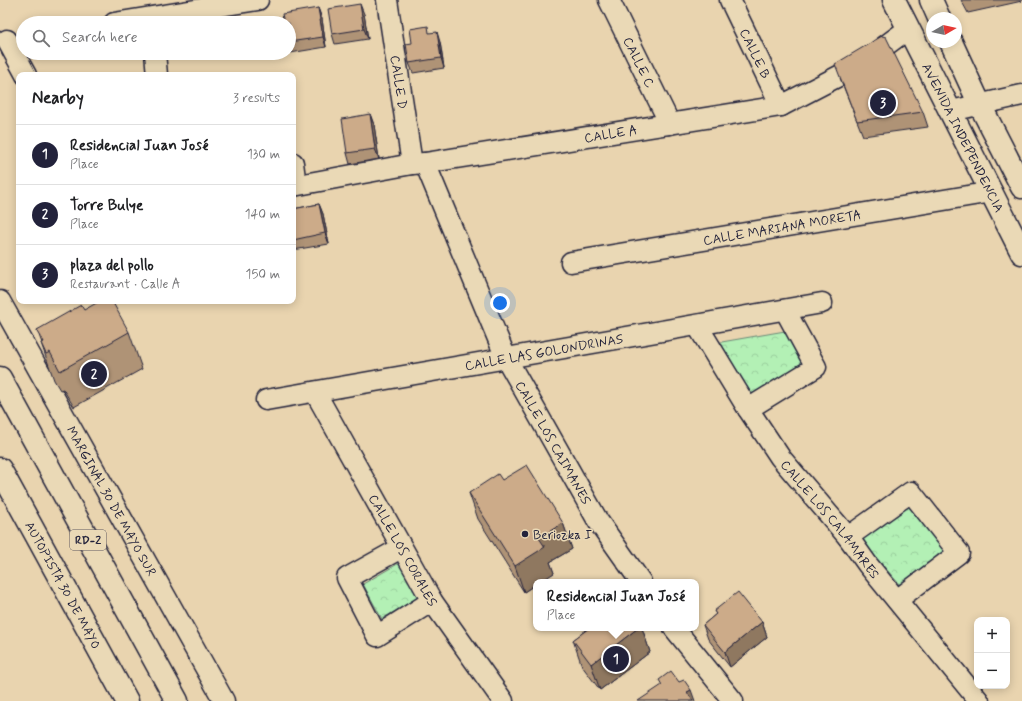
<!DOCTYPE html>
<html lang="en">
<head>
<meta charset="utf-8">
<style>
  :root { --surface:#fff; --page:#f6f6f6; --text:#202124; --muted:#757577; --line:#e0e0e0; --accent:#22223b }
  body { margin:0; font-family:Mynerve,sans-serif; background:var(--page); color:var(--text) }
  .controls { position:absolute; right:12px; bottom:12px; display:grid; overflow:hidden; border-radius:8px; box-shadow:0 2px 10px #0003 }
  .controls button { width:36px; height:36px; display:grid; place-items:center; padding:0; border:0; border-bottom:1px solid var(--line); background:var(--surface); color:var(--text); font:20px sans-serif }
  .compass { position:absolute; left:926px; top:12px; width:36px; height:36px; border-radius:50%; background:var(--surface); box-shadow:0 2px 10px #0003; rotate:81deg }
  .you { position:absolute; left:500px; top:303px; width:14px; height:14px; margin:-10px; border:3px solid #fff; border-radius:50%; background:#1a73e8; box-shadow:0 0 0 6px #1a73e833 }
  .badge { display:grid; place-items:center; width:26px; height:26px; border-radius:50%; background:var(--accent); color:#fff; font-size:13px; font-weight:700 }
  .pin { position:absolute; translate:-50% -50%; border:2px solid #fff; box-shadow:0 1px 4px #0006 }
  .popup { position:absolute; left:533px; top:579px; width:166px; height:52px; box-sizing:border-box; display:grid; place-content:center; border-radius:8px; background:var(--surface); filter:drop-shadow(0 1px 3px #0005); font-size:13px; white-space:nowrap; color:var(--muted) }
  .popup b { font-size:15px; color:var(--text) }
  .popup::after { content:''; position:absolute; left:50%; top:100%; margin-left:-8px; border:8px solid transparent; border-top-color:var(--surface) }
  .list { margin:0; padding:0; list-style:none }
  h2 { display:flex; justify-content:space-between; align-items:center; height:52px; margin:0; padding:0 16px; font-size:17px }
  h2 small { font-size:13px; font-weight:400; color:var(--muted) }
  .list li { display:grid; grid-template-columns:26px 1fr auto; gap:12px; align-items:center; box-sizing:border-box; height:60px; padding:0 16px; border-top:1px solid var(--line) }
  .list b { display:block; font-size:15px; white-space:nowrap }
  .list p { margin:0; font-size:13px; white-space:nowrap; color:var(--muted) }
  .list em { font-size:13px; font-style:normal; color:var(--muted) }
  .icon { flex:none; width:22px; height:22px; fill:none; stroke:currentColor; stroke-width:2; stroke-linecap:round; stroke-linejoin:round }
  .map { position:relative; flex:none; width:1022px; height:701px; overflow:hidden }
  .search { position:absolute; background:var(--surface); box-shadow:0 2px 10px #0003; left:16px; top:16px; width:280px; height:44px; display:flex; align-items:center; gap:10px; box-sizing:border-box; padding:0 14px; border-radius:22px; color:var(--muted); font-size:15px }
  .panel { position:absolute; background:var(--surface); box-shadow:0 2px 10px #0003; left:16px; top:72px; width:280px; height:232px; border-radius:8px }
  .map>svg:first-child { display:block }
</style>
</head>
<body>
<div class="map">
<svg width="1022" height="701" viewBox="0 0 1022 701">
  <defs>
    <pattern id="park-crowns" width="20" height="18" patternUnits="userSpaceOnUse"><rect width="20" height="18" fill="#b3f0b5"/><path d="M2 6a3 3 0 1 1 6 0M12 15a3 3 0 1 1 6 0" fill="none" stroke="#9ace9d"/></pattern>
  </defs>
  <rect width="100%" height="100%" fill="#e9d4af"/>
  <filter id="ink" filterUnits="userSpaceOnUse"><feTurbulence type="fractalNoise" baseFrequency=".025" numOctaves="2"/><feDisplacementMap in="SourceGraphic" scale="8" xChannelSelector="R" yChannelSelector="G"/><feConvolveMatrix kernelMatrix="1 2 1 2 8 2 1 2 1" color-interpolation-filters="sRGB"/></filter>
  <g filter="url(#ink)">
    <path fill="url(#park-crowns)" stroke="#6a8978" d="M785,331L805,363L752,394L716,343Z
      M918,498L952,545L900,585L860,539Z
      M401,562L420,596L382,619L363,584Z"/>
    <g fill="none" stroke-linecap="round" stroke-linejoin="round">
      <g stroke="#22223b" stroke-width="23">
        <g id="minor">
          <path id="s1" d="M387,0L412,164"/>
          <path id="s2" d="M609,0L670,124"/>
          <path id="s3" d="M730,0L781,106"/>
          <path d="M114,23L258,0"/>
          <path d="M7,40L26,75"/>
          <path d="M155,53L157,75"/>
          <path d="M951,111L1022,95"/>
          <path d="M293,163L296,185"/>
          <path id="s4" d="M425,163L506,358L598,521L641,582"/>
          <path id="s5" d="M293,186L412,164L425,163L781,106L858,66L908,29"/>
          <path id="s6" d="M571,262L992,192"/>
          <path id="s7" d="M0,301L224,701"/>
          <path id="s8" d="M697,325L748,409L780,457L848,537L868,565L979,701"/>
          <path id="s9" d="M315,392L432,601L503,701"/>
          <path id="s10" d="M266,400L822,303"/>
          <path d="M748,409L816,367L785,310"/>
          <path d="M848,537L911,492L959,553L897,600"/>
          <path d="M401,548L347,578L377,636L432,601"/>
          <path d="M674,628L733,701"/>
        </g>
      </g>
      <g stroke="#22223b" stroke-width="25">
        <g id="major">
          <path id="s11" d="M894,0L1022,253"/>
          <path d="M931,0L939,18"/>
          <path d="M951,42L980,105L1022,187"/>
        </g>
      </g>
      <g stroke="#22223b" stroke-width="25">
        <g id="highway">
          <path d="M0,378L177,701"/>
          <path id="s12" d="M0,469L127,701"/>
        </g>
      </g>
      <use href="#minor" stroke="#ead9b6" stroke-width="20"/>
      <use href="#major" stroke="#ead9b6" stroke-width="22"/>
      <use href="#highway" stroke="#ead9b6" stroke-width="22"/>
    </g>
    <path fill="#af9376" stroke="#22223b" d="M961,0H1022V1L968,13Z
      M318,8L322,19L326,47L290,53L289,49V23Z
      M364,14L368,39L335,44L332,34Z
      M430,33L440,42L444,68L413,73L409,63L412,43Z
      M840,78L923,112L928,127L863,136Z
      M370,114L374,125L379,159L350,164L347,153Z
      M319,204L323,214L329,244L293,250V209Z
      M84,310L129,332L142,369L74,407L63,389L60,390L54,380L41,343H42L37,330Z
      M502,480L563,523L572,549L550,562L554,573L536,582V584L524,592L478,519L469,493Z
      M714,611L762,622L767,637L730,667L708,639L703,625L716,614Z
      M589,628H642L650,652L600,690L582,666L573,640Z"/>
    <path fill="#8f7860" stroke="#22223b" d="M360,4L364,14L368,39L364,29Z
      M318,8L322,19L326,47L323,37Z
      M437,32L440,42L444,68L441,58Z
      M370,114L374,125L379,159L375,149Z
      M319,204L323,214L329,244L325,233Z
      M563,523L572,549L550,562L554,573L540,582H536V584L524,592L515,566L539,538Z
      M762,622L767,637L730,667L725,652Z
      M638,628H642L650,652L600,690L591,664Z
      M691,690L695,701H690L687,692Z"/>
    <path fill="#ccab89" stroke="#22223b" d="M360,4L364,29L332,34L328,9Z
      M318,8L323,37L289,42V23H284L282,14Z
      M428,26L429,33L437,32L441,58L409,63L406,44L412,43L410,29Z
      M882,36L886,37L923,112L857,121L835,64Z
      M370,114L375,149L347,153L342,119Z
      M319,204L325,233L293,240V209Z
      M100,301H112L129,332L60,371L50,352L46,354L41,343L44,342L37,330L81,305L84,310Z
      M527,465L563,523L539,538L545,547L515,566L469,493L498,474L502,480Z
      M738,592L762,622L725,652L703,625L716,614L714,611Z
      M589,628H638L591,664L573,640Z
      M671,671L679,682L684,680L691,690L687,692L693,701H638L662,685L659,680Z"/>
  </g>
  <circle fill="#22223b" stroke="#ead9b6" stroke-width="1.5" cx="525" cy="534" r="4"/>
  <g text-anchor="middle" stroke-width="3" stroke-linejoin="round" paint-order="stroke">
    <rect fill="#ead9b6" stroke="#5e5960" stroke-width="1" x="70" y="530" width="36" height="20" rx="3"/>
    <g font-size="12" font-weight="bold" fill="#22223b">
      <text x="88" y="544">RD-2</text>
    </g>
    <g font-size="13" fill="#22223b" stroke="#ead9b6">
      <text dy="5" stroke="none"><textPath href="#s3" startOffset="59">CALLE B</textPath></text>
      <text dy="5" stroke="none"><textPath href="#s2" startOffset="69">CALLE C</textPath></text>
      <text dy="5" stroke="none"><textPath href="#s1" startOffset="83">CALLE D</textPath></text>
      <text dy="5" stroke="none"><textPath href="#s5" startOffset="322">CALLE A</textPath></text>
      <text dy="5" stroke="none"><textPath href="#s11" startOffset="154">AVENIDA INDEPENDENCIA</textPath></text>
      <text dy="5" stroke="none"><textPath href="#s6" startOffset="214">CALLE MARIANA MORETA</textPath></text>
      <text dy="5" stroke="none"><textPath href="#s10" startOffset="282">CALLE LAS GOLONDRINAS</textPath></text>
      <text dy="5" stroke="none"><textPath href="#s4" startOffset="308">CALLE LOS CAIMANES</textPath></text>
      <text dy="5" stroke="none"><textPath href="#s7" startOffset="229">MARGINAL 30 DE MAYO SUR</textPath></text>
      <text dy="5" stroke="none"><textPath href="#s8" startOffset="236">CALLE LOS CALAMARES</textPath></text>
      <text dy="5" stroke="none"><textPath href="#s9" startOffset="181">CALLE LOS CORALES</textPath></text>
      <text dy="5" stroke="none"><textPath href="#s12" startOffset="132">AUTOPISTA 30 DE MAYO</textPath></text>
    </g>
    <g font-size="13" fill="#22223b" stroke="#ead9b6" text-anchor="start">
      <text x="533" y="539">Beriozka I</text>
    </g>
  </g>
</svg>
<div class="controls">
<button>+</button>
<button>−</button>
</div>
<svg class="compass" viewBox="-18 -18 36 36"><path d="M0-13l5 13h-10z" fill="#e53935"/><path d="M0 13l5-13h-10z" fill="#757577"/></svg>
<div class="you"></div>
<div class="pin badge" style="left:616px;top:659px">1</div>
<div class="popup"><b>Residencial Juan José</b>Place</div>
<div class="pin badge" style="left:94px;top:374px">2</div>
<div class="pin badge" style="left:883px;top:103px">3</div>
<div class="search"><svg class="icon" aria-label="search" viewBox="0 0 24 24"><circle cx="10" cy="10" r="6"/><path d="M15 15l6 6"/></svg>Search here</div>
<section class="panel">
<h2>Nearby<small>3 results</small></h2>
<ul class="list">
<li><span class="badge">1</span><div><b>Residencial Juan José</b><p>Place</p></div><em>130 m</em></li>
<li><span class="badge">2</span><div><b>Torre Bulye</b><p>Place</p></div><em>140 m</em></li>
<li><span class="badge">3</span><div><b>plaza del pollo</b><p>Restaurant · Calle A</p></div><em>150 m</em></li>
</ul>
</section>
</div>
</body>
</html>
